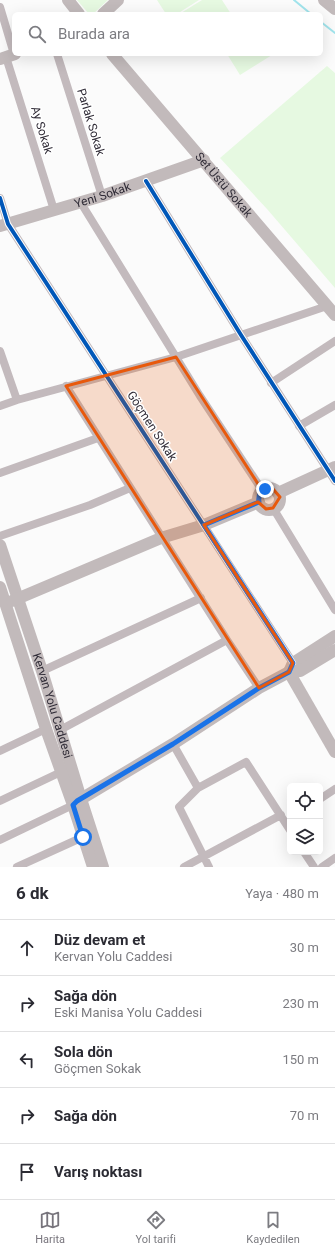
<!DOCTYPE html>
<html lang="tr">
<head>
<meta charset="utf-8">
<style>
  :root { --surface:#fff; --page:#f2f2f3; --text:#2b2b33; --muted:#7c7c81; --line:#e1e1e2; --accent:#77747c }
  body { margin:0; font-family:Roboto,sans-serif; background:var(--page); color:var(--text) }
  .controls { position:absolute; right:12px; bottom:12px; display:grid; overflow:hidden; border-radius:6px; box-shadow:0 4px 16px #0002 }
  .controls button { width:36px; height:36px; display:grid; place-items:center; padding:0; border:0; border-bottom:1px solid var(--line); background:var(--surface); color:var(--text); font:20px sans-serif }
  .stop { position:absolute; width:12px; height:12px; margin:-9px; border:3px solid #1a73e8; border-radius:50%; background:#fff }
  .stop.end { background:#1a73e8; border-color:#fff; box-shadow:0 1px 4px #0008 }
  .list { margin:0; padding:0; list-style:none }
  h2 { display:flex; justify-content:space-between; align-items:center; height:52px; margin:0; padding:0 16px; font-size:17px }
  h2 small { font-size:13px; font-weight:400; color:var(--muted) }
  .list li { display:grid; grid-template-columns:26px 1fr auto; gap:12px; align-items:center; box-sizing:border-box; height:56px; padding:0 16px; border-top:1px solid var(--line) }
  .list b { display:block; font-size:15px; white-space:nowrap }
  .list p { margin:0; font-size:13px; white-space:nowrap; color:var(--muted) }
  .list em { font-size:13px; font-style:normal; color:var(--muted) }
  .icon { flex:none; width:22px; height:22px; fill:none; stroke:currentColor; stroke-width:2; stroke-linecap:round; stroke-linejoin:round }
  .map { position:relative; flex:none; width:335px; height:867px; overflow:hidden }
  .search { position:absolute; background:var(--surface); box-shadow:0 4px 16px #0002; left:12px; right:12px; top:12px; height:44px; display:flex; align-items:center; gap:10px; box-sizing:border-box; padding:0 14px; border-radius:6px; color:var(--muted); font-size:15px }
  .sheet { height:332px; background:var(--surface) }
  nav { display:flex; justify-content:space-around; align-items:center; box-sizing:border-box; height:56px; border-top:1px solid var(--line); background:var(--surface); font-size:11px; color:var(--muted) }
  nav a { display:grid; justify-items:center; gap:2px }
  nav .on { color:var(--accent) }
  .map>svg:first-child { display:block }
</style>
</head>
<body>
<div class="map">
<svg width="335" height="867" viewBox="0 0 335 867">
  <rect width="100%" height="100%" fill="#fbfbfb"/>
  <path fill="#e6f9e1" d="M77,0H108L93,14H89Z
    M157,0H199L177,14H166Z
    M202,0H222L231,14H182L181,13Z
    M227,54H272V55L240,75Z
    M327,66L335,73V288L267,209L220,158Z"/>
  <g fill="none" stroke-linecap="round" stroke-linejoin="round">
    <path stroke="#a1e4ec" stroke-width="2" d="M294,0L311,14
      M321,22L335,33"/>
    <path stroke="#c3babd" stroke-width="8" d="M0,7L14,54
      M57,54L102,196
      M6,57L54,210
      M146,181L241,335L335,481
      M0,198L8,224L293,663
      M81,203L200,396L262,490
      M0,351L17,400
      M271,383L335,341
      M66,386L227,640L259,688
      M0,406L17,400L176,357L327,306
      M299,426L335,405
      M0,473L98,438
      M273,508L335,610
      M0,536L90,505L130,488
      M42,671L201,598
      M60,730L227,640
      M173,744L198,788
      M0,751L46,729
      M320,799L335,789
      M0,801L61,772
      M0,840L73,805
      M304,852L314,867
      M17,867L83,837
      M184,867L281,815
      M209,867L179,807L198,788L246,762L290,830
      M322,867L335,858"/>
    <g stroke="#c2babb" stroke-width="12">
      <path d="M68,0L79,14"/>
      <path d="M324,0L335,9"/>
      <path d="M103,14L118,0"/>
      <path id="s1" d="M112,54L335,315"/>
      <path d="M0,59L15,54"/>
      <path id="s2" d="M0,226L102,196L204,160"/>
      <circle cx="269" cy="499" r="11"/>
      <path d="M278,493L335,467"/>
      <path id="s3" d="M0,545L42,671L81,799L103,867"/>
      <path d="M0,587L46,729L73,805L93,867"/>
      <path d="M12,601L161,538L204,525L259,502"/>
      <path d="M289,672L335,752"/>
      <path d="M289,672L293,663L335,636"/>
      <path d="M73,805L81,799L173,744L259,688L289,672L300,671L335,650"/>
    </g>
    <g stroke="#fff" stroke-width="6">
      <path id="cycleway" d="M146,181L241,335L335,481
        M0,198L8,224L293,663"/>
    </g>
    <use href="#cycleway" stroke="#0057b8" stroke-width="4"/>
  </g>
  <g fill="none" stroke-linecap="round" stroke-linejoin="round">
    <path stroke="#1a73e8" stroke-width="5" d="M83,837L73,805L77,801L173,744L259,688L289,672L293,663L204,525L259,502C258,496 260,492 265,489"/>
  </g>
  <path fill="#e8590c" fill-opacity="0.2" stroke="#e8590c" stroke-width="3" stroke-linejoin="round" d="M176,357L262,490L273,489L280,497L273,508L266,509L258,502L204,525L293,663L289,672L259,688L66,386Z"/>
  <g text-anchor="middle" stroke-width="3" stroke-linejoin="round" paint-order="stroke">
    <g font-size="12" fill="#302c37" stroke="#fff">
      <text transform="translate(91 122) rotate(73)" y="4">Parlak Sokak</text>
      <text transform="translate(42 130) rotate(73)" y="4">Ay Sokak</text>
      <text dy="4" stroke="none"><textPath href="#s1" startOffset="172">Set Üstü Sokak</textPath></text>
      <text dy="4" stroke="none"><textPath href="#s2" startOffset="107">Yeni Sokak</textPath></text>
      <text transform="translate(152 426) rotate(57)" y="4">Göçmen Sokak</text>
      <text dy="4" stroke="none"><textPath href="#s3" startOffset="169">Kervan Yolu Caddesi</textPath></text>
    </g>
  </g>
</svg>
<div class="controls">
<button><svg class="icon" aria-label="locate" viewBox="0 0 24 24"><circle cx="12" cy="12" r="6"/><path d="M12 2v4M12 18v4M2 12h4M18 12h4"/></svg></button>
<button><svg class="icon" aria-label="layers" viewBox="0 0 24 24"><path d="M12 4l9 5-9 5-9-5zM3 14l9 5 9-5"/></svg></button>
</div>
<div class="stop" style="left:83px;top:837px"></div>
<div class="stop end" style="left:265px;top:489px"></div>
<div class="search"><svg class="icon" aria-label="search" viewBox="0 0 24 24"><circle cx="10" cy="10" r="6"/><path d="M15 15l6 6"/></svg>Burada ara</div>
</div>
<section class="sheet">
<h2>6 dk<small>Yaya · 480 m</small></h2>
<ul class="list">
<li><svg class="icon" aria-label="ahead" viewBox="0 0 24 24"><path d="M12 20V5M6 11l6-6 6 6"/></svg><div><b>Düz devam et</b><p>Kervan Yolu Caddesi</p></div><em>30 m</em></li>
<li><svg class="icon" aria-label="right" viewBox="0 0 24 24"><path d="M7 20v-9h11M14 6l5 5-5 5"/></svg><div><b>Sağa dön</b><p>Eski Manisa Yolu Caddesi</p></div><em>230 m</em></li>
<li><svg class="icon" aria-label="left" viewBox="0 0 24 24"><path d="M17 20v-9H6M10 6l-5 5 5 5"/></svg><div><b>Sola dön</b><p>Göçmen Sokak</p></div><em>150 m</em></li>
<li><svg class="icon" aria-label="right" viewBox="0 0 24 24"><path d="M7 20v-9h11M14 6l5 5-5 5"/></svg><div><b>Sağa dön</b></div><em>70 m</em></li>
<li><svg class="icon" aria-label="arrive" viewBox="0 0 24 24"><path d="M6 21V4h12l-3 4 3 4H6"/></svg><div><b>Varış noktası</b></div></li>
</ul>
</section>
<nav>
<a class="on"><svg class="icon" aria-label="map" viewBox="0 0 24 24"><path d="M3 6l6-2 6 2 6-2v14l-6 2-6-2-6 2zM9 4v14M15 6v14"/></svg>Harita</a>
<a><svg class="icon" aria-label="directions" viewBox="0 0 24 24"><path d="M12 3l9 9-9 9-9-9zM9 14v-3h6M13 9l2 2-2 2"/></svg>Yol tarifi</a>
<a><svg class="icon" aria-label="saved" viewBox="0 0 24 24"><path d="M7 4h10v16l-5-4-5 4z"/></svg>Kaydedilen</a>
</nav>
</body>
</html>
